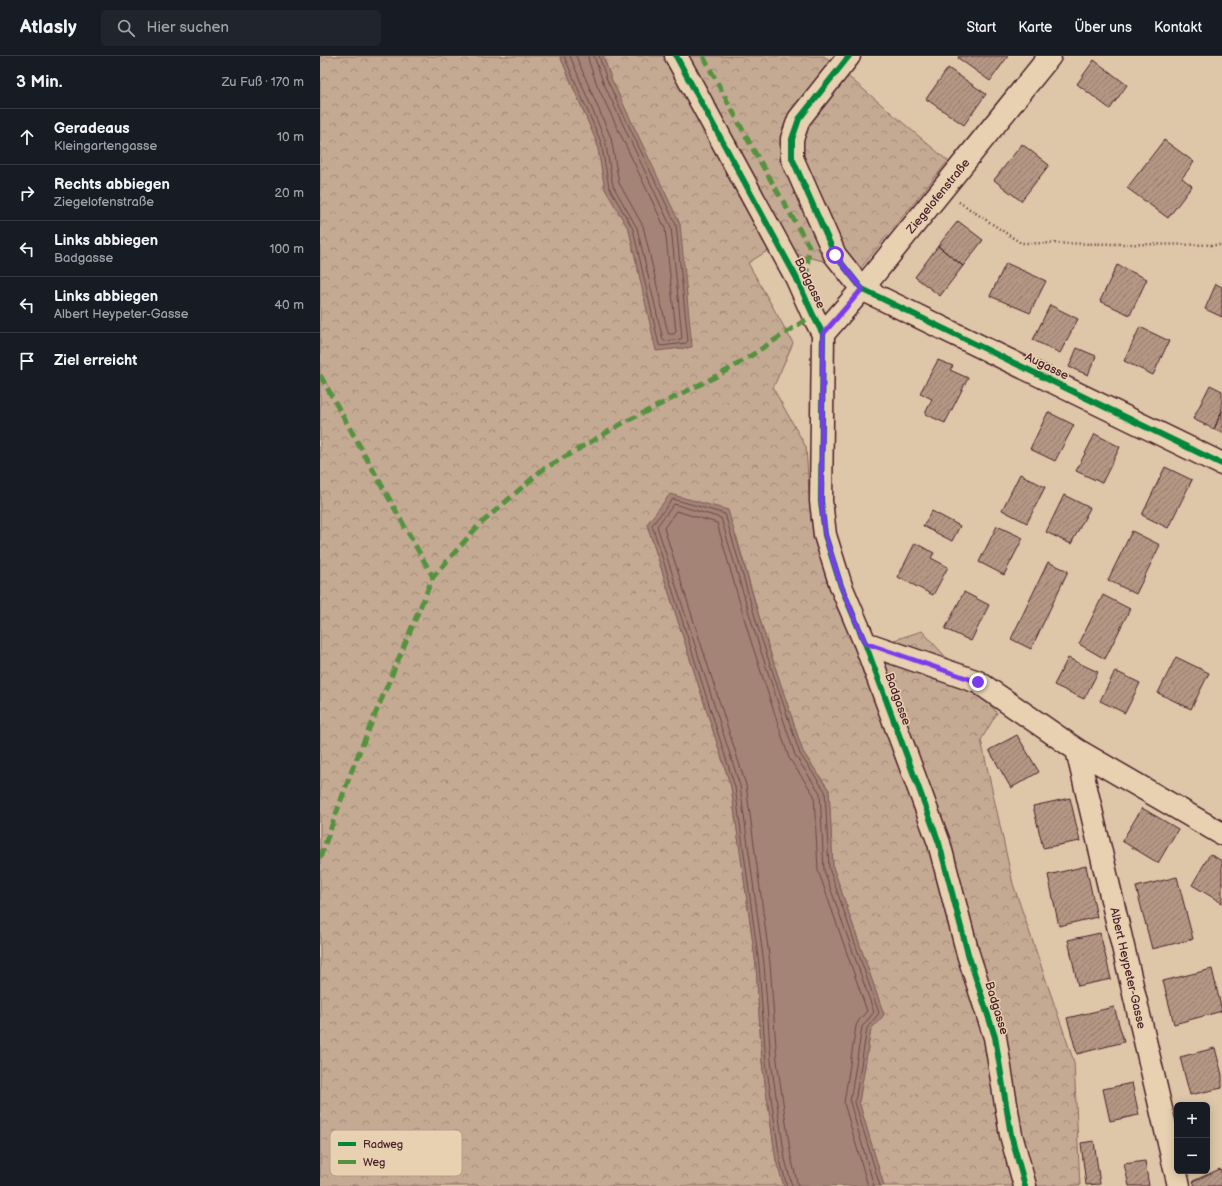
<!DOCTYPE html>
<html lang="de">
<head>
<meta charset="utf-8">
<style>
  :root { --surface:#171b24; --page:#20242c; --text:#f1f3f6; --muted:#9ea1a6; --line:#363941 }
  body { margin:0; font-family:"Balsamiq Sans",sans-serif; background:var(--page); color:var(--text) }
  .controls { position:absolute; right:12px; bottom:12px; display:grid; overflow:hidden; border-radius:6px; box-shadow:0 2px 10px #0003 }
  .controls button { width:36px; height:36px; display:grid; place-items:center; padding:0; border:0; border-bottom:1px solid var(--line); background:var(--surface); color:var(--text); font:20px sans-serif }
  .stop { position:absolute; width:12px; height:12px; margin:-9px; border:3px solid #7c3aed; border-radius:50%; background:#fff }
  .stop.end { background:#7c3aed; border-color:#fff; box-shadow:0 1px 4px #0008 }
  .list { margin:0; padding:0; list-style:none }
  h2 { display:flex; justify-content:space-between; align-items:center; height:52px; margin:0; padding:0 16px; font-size:17px }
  h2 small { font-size:13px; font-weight:400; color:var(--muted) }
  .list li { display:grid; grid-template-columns:26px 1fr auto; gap:12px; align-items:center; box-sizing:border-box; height:56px; padding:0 16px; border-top:1px solid var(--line) }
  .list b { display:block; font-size:15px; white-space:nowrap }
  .list p { margin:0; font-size:13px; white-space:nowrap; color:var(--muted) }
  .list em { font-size:13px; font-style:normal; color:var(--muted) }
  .icon { flex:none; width:22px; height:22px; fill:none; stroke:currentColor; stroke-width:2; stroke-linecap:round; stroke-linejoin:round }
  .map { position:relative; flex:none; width:902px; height:1130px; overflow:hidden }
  header { display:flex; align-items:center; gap:24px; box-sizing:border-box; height:56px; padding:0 20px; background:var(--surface); border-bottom:1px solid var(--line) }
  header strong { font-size:19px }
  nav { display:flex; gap:22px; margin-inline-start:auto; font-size:14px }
  .search { width:280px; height:36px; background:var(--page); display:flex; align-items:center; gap:10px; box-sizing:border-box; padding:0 14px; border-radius:6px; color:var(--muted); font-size:15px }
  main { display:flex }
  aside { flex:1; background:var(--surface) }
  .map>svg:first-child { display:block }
</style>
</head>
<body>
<header>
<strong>Atlasly</strong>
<div class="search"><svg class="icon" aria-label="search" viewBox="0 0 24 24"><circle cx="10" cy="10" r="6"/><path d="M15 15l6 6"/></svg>Hier suchen</div>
<nav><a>Start</a><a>Karte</a><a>Über uns</a><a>Kontakt</a></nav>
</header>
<main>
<aside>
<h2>3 Min.<small>Zu Fuß · 170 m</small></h2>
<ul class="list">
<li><svg class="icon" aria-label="ahead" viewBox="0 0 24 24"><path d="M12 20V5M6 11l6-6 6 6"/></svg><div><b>Geradeaus</b><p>Kleingartengasse</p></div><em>10 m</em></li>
<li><svg class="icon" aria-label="right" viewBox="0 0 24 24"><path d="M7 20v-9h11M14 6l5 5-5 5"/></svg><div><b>Rechts abbiegen</b><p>Ziegelofenstraße</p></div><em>20 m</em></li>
<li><svg class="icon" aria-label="left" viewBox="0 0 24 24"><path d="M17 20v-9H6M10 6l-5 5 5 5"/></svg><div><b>Links abbiegen</b><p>Badgasse</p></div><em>100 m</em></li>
<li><svg class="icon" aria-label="left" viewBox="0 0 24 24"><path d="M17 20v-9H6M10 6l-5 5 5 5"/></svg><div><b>Links abbiegen</b><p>Albert Heypeter-Gasse</p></div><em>40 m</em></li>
<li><svg class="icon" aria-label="arrive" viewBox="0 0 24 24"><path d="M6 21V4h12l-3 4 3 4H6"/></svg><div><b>Ziel erreicht</b></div></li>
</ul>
</aside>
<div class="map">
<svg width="902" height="1130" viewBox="0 0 902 1130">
  <defs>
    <pattern id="forest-crowns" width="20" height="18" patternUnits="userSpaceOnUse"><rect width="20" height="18" fill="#c5aa93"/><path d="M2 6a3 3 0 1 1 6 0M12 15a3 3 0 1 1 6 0" fill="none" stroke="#a28a78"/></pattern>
    <pattern id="building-hatch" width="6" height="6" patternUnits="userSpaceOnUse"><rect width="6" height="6" fill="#b49784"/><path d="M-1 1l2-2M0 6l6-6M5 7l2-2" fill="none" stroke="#947b6c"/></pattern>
  </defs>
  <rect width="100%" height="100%" fill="#dec6a8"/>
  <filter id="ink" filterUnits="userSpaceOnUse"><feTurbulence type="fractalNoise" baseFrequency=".025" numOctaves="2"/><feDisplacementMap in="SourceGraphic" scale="8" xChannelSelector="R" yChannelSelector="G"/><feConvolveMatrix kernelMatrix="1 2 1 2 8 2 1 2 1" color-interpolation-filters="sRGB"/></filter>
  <g filter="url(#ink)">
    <path fill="url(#forest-crowns)" stroke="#88645f" d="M0,0H240L277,87L285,133L309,174L337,295L291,22L283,0H504L628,105L539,214L452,192L428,207L473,287L453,332L486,391L491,465L514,535L562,588L602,575L677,657L661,684L693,828L754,1006L760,1130H564L539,1046L551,973L564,959L513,811L509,734L483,696L443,574L417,482L327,468L411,731L436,909L442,1006L456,1105L464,1130H0Z"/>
    <path fill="#a38476" stroke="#7f5c58" d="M240,0H283L291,22L360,168L372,291L336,295L309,174L285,133L277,87Z
      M350,438L408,454L443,574L483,696L509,734L513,811L564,959L551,973L539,1046L564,1130H464L456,1105L442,1006L436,909L411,731L327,468Z"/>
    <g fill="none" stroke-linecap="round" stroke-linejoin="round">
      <path stroke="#6e4749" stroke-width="1" d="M244,0L281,86L289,131L313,173L339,289L341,290L366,287L368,285L356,169L287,24L279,0
        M250,0L285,84L293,130L317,172L343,284L345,285L361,283L362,281L351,171L283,26L274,0
        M256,0L291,82L299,127L323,170L348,277L349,278H354L356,276L345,172L277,29L269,6L268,0
        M467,1130L460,1104L446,1006L439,908L415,731L332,469L353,443L405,458L439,575L480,698L505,735L509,812L559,957L547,972L535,1046L560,1130
        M472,1130L465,1103L451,1005L444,908L420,730L337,470L354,448L401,462L435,577L475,699L500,737L504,814L554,956L542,971L530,1046L554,1130
        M478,1130L471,1101L457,1005L450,907L426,729L344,472L356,455L397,467L429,579L469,702L494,739L498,814L547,955L539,964L536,970L524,1047L548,1130"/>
    </g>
    <path fill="url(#building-hatch)" stroke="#4a1f2b" d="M639,0H688L670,25L638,2Z
      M774,4L807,29L790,53L757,28Z
      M628,12L666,38L644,69L606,43Z
      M844,84L874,106L862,122L872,130L848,162L807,132Z
      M702,88L729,109L701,145L674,124Z
      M638,165L663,184L643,210L618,190Z
      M618,190L643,210L620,240L595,221Z
      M686,207L726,225L710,257L670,240Z
      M797,209L827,223L810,259L780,245Z
      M896,228L902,231V261L885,253Z
      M730,249L758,263L740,297L713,284Z
      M820,271L849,285L833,319L804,305Z
      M757,292L776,300L768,319L749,311Z
      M618,304L633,310L630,314L648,322L625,367L605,358L612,343L600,337Z
      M890,329L902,335V355L894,373L873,363Z
      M902,355V377L894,373Z
      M728,356L754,369L735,405L710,393Z
      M775,378L800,391L782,427L756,415Z
      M845,411L872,424L848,472L822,459Z
      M700,418L725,431L707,467L682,454Z
      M744,439L770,452L751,488L726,476Z
      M612,455L640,470L632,485L603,470Z
      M677,470L703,482L684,519L659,506Z
      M812,475L840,489L816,538L788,524Z
      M595,487L614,497L611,502L628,511L613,539L578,521Z
      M728,506L748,515L711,593L691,583Z
      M644,536L669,549L651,585L625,573Z
      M783,539L810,553L785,603L759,588Z
      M856,601L889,617L871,653L838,637Z
      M748,602L778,616L764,643L734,629Z
      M795,615L820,627L805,657L780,645Z
      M697,679L719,716L691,732L669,694Z
      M750,742L760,785L723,792L713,750Z
      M822,752L858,773L838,807L802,785Z
      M890,798L902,805V847L872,829Z
      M766,810L777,861L739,870L728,819Z
      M857,821L873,883L832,893L816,831Z
      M780,877L791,923L758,930L748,884Z
      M892,913L902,955L854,968L843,925Z
      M794,951L804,986L757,998L747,962Z
      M895,992L902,1019V1032L870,1039L860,1001Z
      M812,1027L819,1059L790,1065L783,1033Z
      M774,1085L780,1128L766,1129L761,1087Z
      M825,1105L829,1130H809L804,1108Z
      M900,1113L902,1118V1130H875L873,1125Z"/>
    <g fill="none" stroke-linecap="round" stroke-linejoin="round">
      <g stroke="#4a1f2b" stroke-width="25">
        <path id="minor" d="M356,0L476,221L493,259L503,278L501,445L505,479L521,530L545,587L619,787L648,898L675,981L691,1079L705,1130
          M529,0L479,63L472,83V102L515,199L542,233L902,408
          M503,278L542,233L730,0
          M545,587L658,626L757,694L902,778
          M757,694L859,1130"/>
      </g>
      <path stroke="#4a1f2b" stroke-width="2.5" stroke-dasharray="1 3" stroke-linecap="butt" d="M639,146L701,187L902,189"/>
      <use href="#minor" stroke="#e7d1b0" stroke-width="22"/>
      <path stroke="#549240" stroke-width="5" stroke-dasharray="10 5" stroke-linecap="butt" d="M383,0L434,95L489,190L487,217L481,231
        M0,319L113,521
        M0,802L33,711L113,521L158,470L222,414L305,366L395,321L418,308L493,259"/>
      <g stroke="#e7d1b0" stroke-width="8">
        <path id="cycleway" d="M356,0L476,221L493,259L503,278L501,445L505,479L521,530L545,587L619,787L648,898L675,981L691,1079L705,1130
          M529,0L479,63L472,83V102L515,199L542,233L902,408"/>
      </g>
      <use href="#cycleway" stroke="#00873e" stroke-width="6"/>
    </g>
  </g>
  <g fill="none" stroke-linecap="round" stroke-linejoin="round" filter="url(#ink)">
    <path stroke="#7c3aed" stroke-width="5" d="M515,199L542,233L503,278L501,445L505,479L521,530L545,587L658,626"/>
  </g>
  <g text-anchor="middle" stroke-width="3" stroke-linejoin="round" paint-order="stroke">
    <g font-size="12" fill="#4a1f2b" stroke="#e7d1b0">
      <text transform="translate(618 140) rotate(-51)" y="4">Ziegelofenstraße</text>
      <text transform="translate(490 227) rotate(64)" y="4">Badgasse</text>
      <text transform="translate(727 310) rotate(26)" y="4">Augasse</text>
      <text transform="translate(578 643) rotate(70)" y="4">Badgasse</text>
      <text transform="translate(808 912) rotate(77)" y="4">Albert Heypeter-Gasse</text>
      <text transform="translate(677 952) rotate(73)" y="4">Badgasse</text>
    </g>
  </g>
  <rect x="10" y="1074" width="132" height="46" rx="6" fill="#e7d1b0" stroke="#b89c88" stroke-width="1"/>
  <rect x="18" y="1086" width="18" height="4" fill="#00873e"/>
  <rect x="18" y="1104" width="18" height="4" fill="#549240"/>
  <g font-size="11" fill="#4a1f2b">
    <text x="43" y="1092">Radweg</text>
    <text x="43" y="1110">Weg</text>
  </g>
</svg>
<div class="controls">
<button>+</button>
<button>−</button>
</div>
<div class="stop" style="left:515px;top:199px"></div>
<div class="stop end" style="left:658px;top:626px"></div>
</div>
</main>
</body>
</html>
